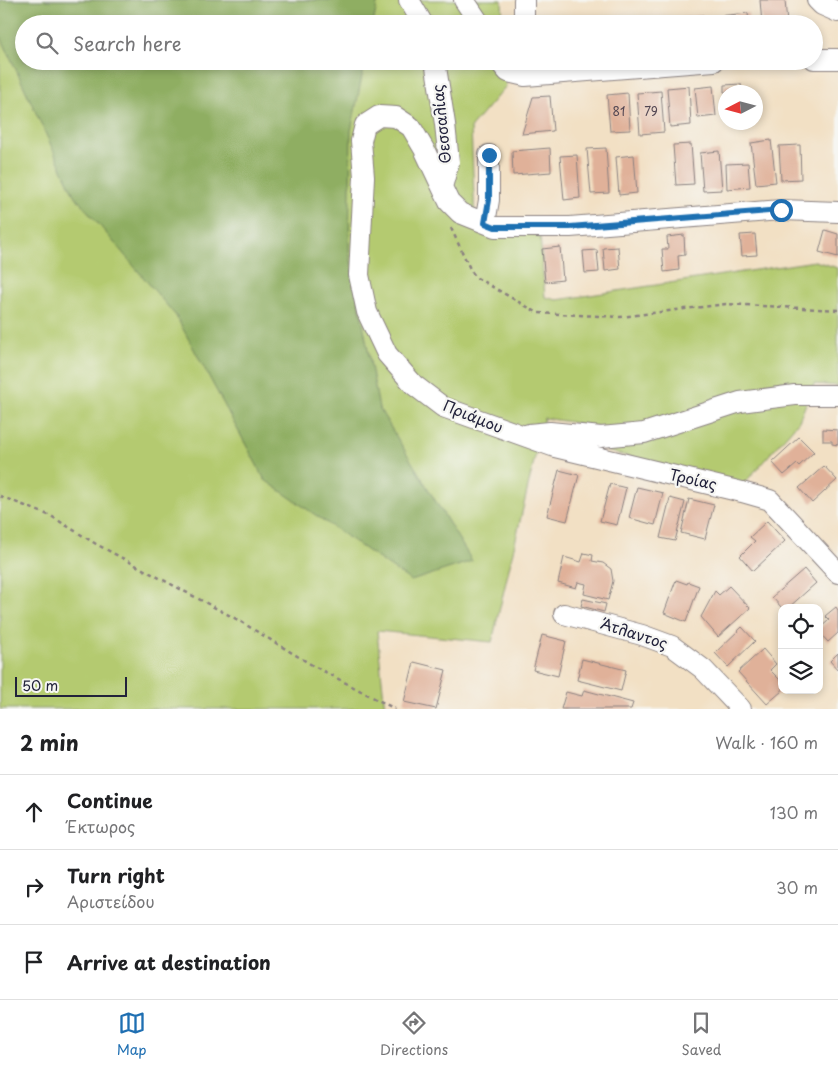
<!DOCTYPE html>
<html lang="en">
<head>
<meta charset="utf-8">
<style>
  :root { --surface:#fff; --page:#f2f2f2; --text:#202124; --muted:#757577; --line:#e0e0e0; --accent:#1f6fb2 }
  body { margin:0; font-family:"Playpen Sans",sans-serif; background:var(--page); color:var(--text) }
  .controls { position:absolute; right:15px; bottom:15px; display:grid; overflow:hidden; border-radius:10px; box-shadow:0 2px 8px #0003 }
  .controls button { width:45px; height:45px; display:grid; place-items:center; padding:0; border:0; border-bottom:1px solid var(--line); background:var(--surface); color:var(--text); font:25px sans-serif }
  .compass { position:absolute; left:718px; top:85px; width:45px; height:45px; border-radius:50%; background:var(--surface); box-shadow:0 2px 8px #0003; rotate:264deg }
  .scale { position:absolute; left:15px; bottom:12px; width:112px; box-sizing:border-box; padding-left:5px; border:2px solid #22223b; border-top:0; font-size:14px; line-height:18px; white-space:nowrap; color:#22223b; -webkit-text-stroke:4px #f6f6f2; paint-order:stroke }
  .stop { position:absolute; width:15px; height:15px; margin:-11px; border:4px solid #1f6fb2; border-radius:50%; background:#fff }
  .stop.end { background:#1f6fb2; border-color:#fff; box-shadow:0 1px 5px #0008 }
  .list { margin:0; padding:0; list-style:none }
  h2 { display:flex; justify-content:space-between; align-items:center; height:65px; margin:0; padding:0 20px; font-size:21px }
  h2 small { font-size:16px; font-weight:400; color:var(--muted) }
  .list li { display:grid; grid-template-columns:32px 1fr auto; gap:15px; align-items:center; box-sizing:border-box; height:75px; padding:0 20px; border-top:1px solid var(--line) }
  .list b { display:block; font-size:19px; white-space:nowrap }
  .list p { margin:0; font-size:16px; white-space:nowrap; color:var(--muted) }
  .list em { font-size:16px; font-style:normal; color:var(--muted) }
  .icon { flex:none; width:28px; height:28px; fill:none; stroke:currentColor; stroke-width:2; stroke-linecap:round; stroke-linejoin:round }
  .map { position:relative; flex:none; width:838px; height:709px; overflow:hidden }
  .search { position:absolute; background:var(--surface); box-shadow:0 2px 8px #0003; left:15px; right:15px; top:15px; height:55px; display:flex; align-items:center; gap:12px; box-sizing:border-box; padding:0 18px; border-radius:28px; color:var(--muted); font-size:19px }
  .sheet { height:290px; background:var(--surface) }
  nav { display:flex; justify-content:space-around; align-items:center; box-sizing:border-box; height:70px; border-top:1px solid var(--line); background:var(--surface); font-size:14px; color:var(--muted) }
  nav a { display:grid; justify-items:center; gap:2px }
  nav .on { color:var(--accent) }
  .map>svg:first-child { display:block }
</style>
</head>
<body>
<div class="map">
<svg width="838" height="709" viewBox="0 0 838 709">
  <rect width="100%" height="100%" fill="#f6f6f2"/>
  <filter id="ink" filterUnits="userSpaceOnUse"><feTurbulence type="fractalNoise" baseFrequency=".02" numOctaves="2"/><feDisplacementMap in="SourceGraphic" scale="10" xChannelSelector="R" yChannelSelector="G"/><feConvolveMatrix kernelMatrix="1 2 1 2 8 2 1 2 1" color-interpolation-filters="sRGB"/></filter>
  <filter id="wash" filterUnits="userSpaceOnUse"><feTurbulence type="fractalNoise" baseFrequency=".0096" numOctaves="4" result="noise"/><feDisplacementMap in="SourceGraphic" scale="20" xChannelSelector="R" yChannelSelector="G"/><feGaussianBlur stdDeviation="1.12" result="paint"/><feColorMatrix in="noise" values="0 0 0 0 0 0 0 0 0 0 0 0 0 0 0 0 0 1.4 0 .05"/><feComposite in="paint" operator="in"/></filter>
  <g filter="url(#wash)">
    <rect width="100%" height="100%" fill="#f2e0c4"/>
    <path fill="#b4ca6f" stroke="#6b7655" d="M0,0H502L503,24H24V61H505L506,86L471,127L475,220L540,236L545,297L557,300L815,261L838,268V386L814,384L799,421L742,486L607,451L621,430L544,418L492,642L377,631L385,709H0Z"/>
    <path fill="#8fae62" stroke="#58684e" d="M0,0H378L373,24H24V61H365L351,131L349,250L379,408L472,561L411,581L265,480L176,316L74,195L0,35Z"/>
    <g id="blocks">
      <path fill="#e0b199" d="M760,0H785L787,24H762Z
        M748,13L749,24H720L719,16Z
        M703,15L704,24H679V18Z
        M741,84L742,92H724V85Z
        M689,86L691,125L670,127L667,88Z
        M713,86L716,116L698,118L695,88Z
        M661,91L664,132L640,134L637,93Z
        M628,93L630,130L610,131L607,95Z
        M550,96L553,131L522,134L533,97Z
        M771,140L776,182L756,184L751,143Z
        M691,144L694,184L676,185L673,145Z
        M800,145L801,179L781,180L779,146Z
        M550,148L551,172L513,175L512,151Z
        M606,148L609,193L591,194L587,149Z
        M719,151L722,190L703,191L700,153Z
        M577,155L580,198L564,200L560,156Z
        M634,155L637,193L619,195L616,157Z
        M748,163L750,187L727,189L726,164Z
        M825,230L838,234V257L819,252Z
        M755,234L757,255L742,256L740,235Z
        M684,235L685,255L678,256L679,270L664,272L662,249H668L667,237Z
        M560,247L563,280L545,282L542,249Z
        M618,247L620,269L605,271L603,248Z
        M597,250L599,272L585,273L583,251Z
        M823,429L838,430V445L832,444V441H823Z
        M799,437L814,452L799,466L797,464L784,475L772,462Z
        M824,466L837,480L812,503L799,488Z
        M559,470L579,475L567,521L547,516Z
        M610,484L626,488L617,525L600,521Z
        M637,487L663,493L655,525L629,518Z
        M670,498L685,502L675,541L660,538Z
        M689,499L714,505L705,539L681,533Z
        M767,521L785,541L753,571L740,556L755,541L750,537Z
        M584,553L593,555L592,561L603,563L611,569L613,581L608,600L584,594L586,584L578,582L576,588L558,583L564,557L581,562Z
        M804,569L816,583L788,608H782L772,597Z
        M676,580L687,584L688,582L699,586L686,622L664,613Z
        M729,586L750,608L718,637L701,617L715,591L719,595Z
        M583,599L606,604L604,612L581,606Z
        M836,607L838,610V633L828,642L819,632V629L829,620L825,616Z
        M742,627L755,641L728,667L715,653Z
        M542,635L566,641L558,676L533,670Z
        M763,649L776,664L770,670L782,682V691L767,704L738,672Z
        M838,653V670L830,661Z
        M582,659L626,670L621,691L577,680Z
        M414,662L446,670L436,709L404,702Z
        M584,690L633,703L631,709H561L566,692L582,696Z"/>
    </g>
  </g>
  <g filter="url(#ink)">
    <use href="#blocks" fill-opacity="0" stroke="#8a8180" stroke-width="1"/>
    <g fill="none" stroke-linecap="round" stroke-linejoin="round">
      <g stroke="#8a8180" stroke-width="22">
        <path id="minor" d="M409,0L423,24
          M464,0L480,24
          M524,0V24
          M817,0L822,5L838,12
          M814,59H838
          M435,61L445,124L449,162L442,187
          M499,61L508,72L525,76L714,61
          M838,212L781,210L570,227H495L460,213L449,202L424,149L411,127L396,117L379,116L365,125L361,141L364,177L359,275L367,312L387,354L414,385L443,407L555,447L742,492L770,500L838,573
          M485,223L489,200V155
          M529,434L550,432L601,437L644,433L740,402L795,395H838
          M564,614L642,635L672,646L703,669L741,709"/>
      </g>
      <path stroke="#8a8180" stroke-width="2.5" stroke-dasharray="4 4" stroke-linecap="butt" d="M451,228L471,271L477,278L538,313L620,317L726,304L838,310
        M0,496L51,516L96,544L238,620L312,665L395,709"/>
      <use href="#minor" stroke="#fff" stroke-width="20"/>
    </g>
  </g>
  <g fill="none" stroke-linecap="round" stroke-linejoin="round" filter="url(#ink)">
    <path stroke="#1f6fb2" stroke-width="6" d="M489,155V200L485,223L495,227H570L781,210"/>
  </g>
  <g text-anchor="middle" stroke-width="4.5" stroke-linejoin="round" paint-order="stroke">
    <g font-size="12" fill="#524652">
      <text x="619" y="116">81</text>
      <text x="651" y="116">79</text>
    </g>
    <g font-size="15" fill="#22223b" stroke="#f6f6f2">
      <text transform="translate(442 124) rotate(-96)" y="5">Θεσσαλίας</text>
      <text transform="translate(473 417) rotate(22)" y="5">Πριάμου</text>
      <text transform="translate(693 480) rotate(13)" y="5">Τροίας</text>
      <text transform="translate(634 634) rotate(18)" y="5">Άτλαντος</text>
    </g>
  </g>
</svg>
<div class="controls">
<button><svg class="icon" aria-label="locate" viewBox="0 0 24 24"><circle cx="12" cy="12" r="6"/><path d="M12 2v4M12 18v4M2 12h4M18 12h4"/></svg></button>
<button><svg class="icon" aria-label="layers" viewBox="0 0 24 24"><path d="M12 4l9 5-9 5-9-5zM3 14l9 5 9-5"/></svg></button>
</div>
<svg class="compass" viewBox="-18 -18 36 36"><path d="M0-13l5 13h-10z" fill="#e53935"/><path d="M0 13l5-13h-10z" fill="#757577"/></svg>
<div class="scale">50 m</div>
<div class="stop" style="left:781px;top:210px"></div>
<div class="stop end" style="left:489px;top:155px"></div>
<div class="search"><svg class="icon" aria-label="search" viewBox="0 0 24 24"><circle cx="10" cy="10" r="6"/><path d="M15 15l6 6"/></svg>Search here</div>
</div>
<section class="sheet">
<h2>2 min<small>Walk · 160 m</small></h2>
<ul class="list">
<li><svg class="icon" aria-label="ahead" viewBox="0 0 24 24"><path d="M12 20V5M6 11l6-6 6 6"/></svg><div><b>Continue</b><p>Έκτωρος</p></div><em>130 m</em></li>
<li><svg class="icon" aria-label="right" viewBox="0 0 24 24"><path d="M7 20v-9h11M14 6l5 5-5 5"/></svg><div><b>Turn right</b><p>Αριστείδου</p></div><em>30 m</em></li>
<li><svg class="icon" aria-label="arrive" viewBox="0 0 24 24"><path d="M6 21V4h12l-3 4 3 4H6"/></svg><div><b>Arrive at destination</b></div></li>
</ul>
</section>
<nav>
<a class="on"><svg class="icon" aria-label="map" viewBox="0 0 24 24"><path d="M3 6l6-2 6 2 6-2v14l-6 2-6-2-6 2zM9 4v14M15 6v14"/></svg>Map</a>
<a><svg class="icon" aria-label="directions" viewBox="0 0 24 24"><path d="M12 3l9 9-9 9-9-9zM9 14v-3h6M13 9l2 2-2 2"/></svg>Directions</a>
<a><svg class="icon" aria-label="saved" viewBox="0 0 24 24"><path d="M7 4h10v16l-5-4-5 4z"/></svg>Saved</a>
</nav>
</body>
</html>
